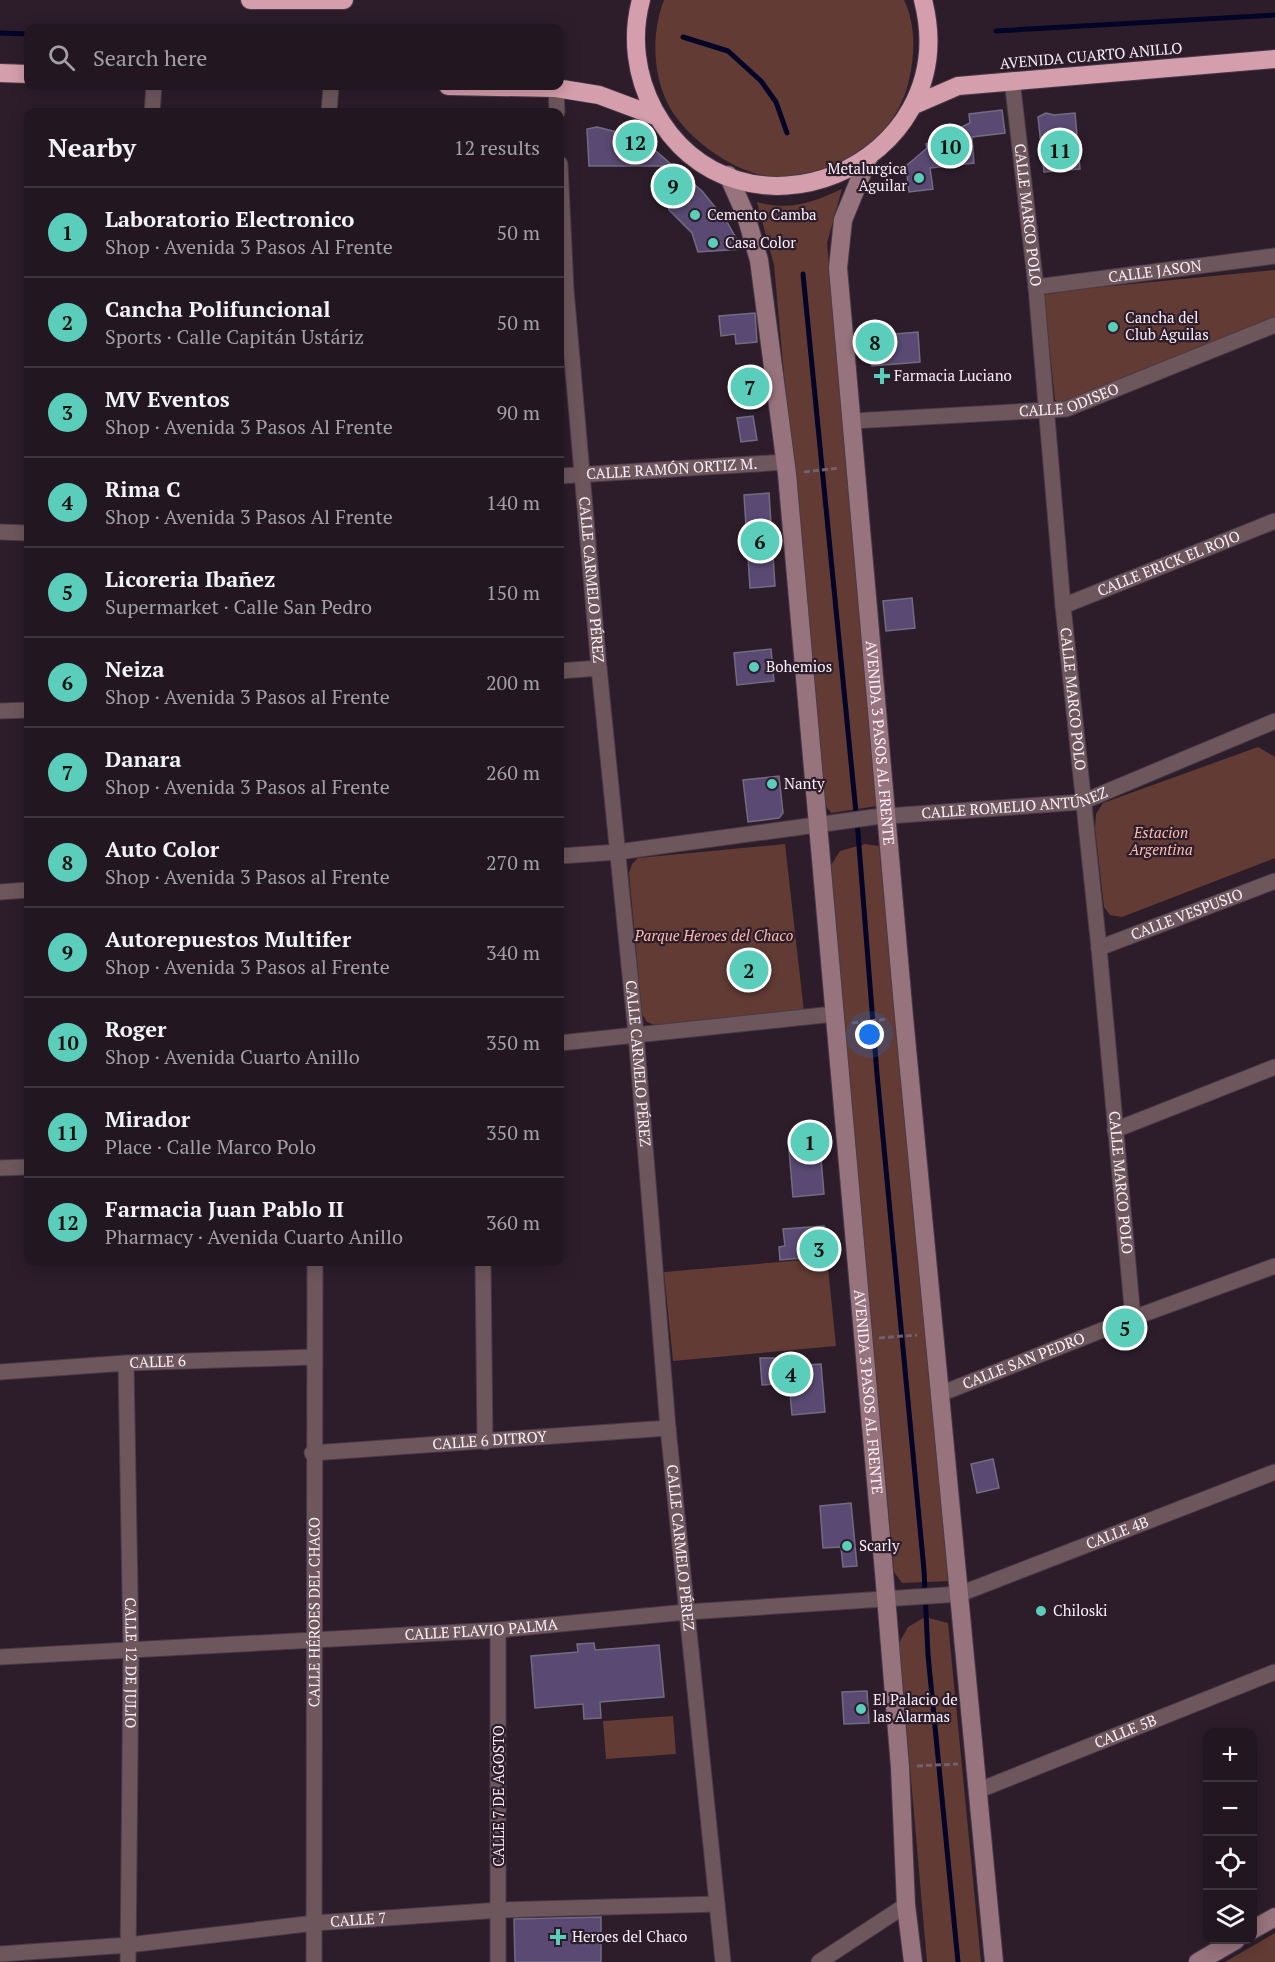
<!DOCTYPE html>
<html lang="en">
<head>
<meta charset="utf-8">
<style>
  :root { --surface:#221620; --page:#2a1f29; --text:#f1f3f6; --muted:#a29fa5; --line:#3f353e; --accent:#5bcebb }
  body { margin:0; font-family:"PT Serif",serif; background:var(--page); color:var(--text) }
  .controls { position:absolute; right:18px; bottom:18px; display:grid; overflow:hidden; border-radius:12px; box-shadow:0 3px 15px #0003 }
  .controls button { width:54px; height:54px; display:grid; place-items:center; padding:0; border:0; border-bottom:2px solid var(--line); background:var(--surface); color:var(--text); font:30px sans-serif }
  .you { position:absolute; left:870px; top:1035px; width:21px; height:21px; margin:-15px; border:4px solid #fff; border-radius:50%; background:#1a73e8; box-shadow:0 0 0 9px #1a73e833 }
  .badge { display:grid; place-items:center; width:39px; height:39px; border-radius:50%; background:var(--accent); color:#111; font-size:20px; font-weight:700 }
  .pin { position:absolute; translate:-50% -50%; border:3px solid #fff; box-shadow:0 2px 6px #0006 }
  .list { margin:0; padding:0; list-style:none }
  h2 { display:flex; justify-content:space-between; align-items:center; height:78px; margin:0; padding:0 24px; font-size:26px }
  h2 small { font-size:20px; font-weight:400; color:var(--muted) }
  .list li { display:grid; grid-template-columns:39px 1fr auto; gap:18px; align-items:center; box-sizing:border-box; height:90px; padding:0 24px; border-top:2px solid var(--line) }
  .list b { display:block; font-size:22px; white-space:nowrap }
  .list p { margin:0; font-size:20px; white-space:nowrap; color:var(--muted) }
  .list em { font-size:20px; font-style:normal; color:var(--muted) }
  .icon { flex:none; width:33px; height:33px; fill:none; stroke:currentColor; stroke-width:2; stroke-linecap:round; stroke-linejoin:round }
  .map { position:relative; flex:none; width:1275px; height:1962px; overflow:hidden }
  .search { position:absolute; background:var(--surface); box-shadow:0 3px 15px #0003; left:24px; top:24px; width:540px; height:66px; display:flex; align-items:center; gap:15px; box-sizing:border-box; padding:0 21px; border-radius:12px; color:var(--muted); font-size:22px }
  .panel { position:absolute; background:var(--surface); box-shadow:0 3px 15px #0003; left:24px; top:108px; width:540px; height:1158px; border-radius:12px }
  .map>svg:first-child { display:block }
</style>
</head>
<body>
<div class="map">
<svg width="1275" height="1962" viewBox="0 0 1275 1962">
  <rect width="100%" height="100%" fill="#2d1d2b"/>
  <path fill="#613b34" d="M664,0H904C916,25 915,54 909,80C896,141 829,186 767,176C731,171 683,136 667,102C652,71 652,31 664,0Z
    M842,189L827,243L877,806L831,813L823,802L774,265L757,202C791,211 811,203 842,189Z
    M1275,270V320L1068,403H1059L1055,400L1044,296L1050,292Z
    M1258,747L1275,757V858L1122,917L1110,915L1104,907L1095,828L1096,814L1103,803Z
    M785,844L804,1012L655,1025L647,1022L642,1014L629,873L632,864L638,858Z
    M865,844L879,846L951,1581L902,1583L894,1572L830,867L840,851Z
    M827,1258L836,1346L673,1361L664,1272Z
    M925,1617L948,1623L981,1962H927L899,1643L908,1627Z
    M673,1716L676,1754L606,1759L603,1721Z
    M1275,1933V1962H1225Z"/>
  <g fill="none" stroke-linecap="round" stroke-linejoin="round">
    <path stroke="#040526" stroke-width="5" d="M996,31L1275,15
      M0,33L28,34
      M683,37L728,51L761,81L776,102L787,133
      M803,274L858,833L877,1074L924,1570L928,1655L958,1962"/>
  </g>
  <path fill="#5a4a73" stroke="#726b81" stroke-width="1.5" d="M1002,110L1005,133L972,137L974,163L930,168L933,189L909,192L906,166L927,148L926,144L970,123L969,114Z
    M1075,113L1080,169L1044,172L1038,117L1046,113L1054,115Z
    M597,127L621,133L650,146L702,191L727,222L742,249L698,252L692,233L669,210L667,166H589L587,129Z
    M755,313L757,342L736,344L735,334L721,336L719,316Z
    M918,332L920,362L872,366L870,336Z
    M757,379L758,395L743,396L742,380Z
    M753,416L757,440L741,442L737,418Z
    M769,493L775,586L750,588L744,495Z
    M912,598L915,628L886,631L883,601Z
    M771,649L774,681L737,685L734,653Z
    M779,776L783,813L779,818L748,822L743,780Z
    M819,1135L824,1194L793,1197L788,1138Z
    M824,1226L826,1256L780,1260L779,1247L785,1246L783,1229Z
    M760,1358H774V1367L821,1364L825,1412L792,1415L789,1383L762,1385Z
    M993,1459L999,1488L977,1493L971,1464Z
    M851,1503L857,1566L843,1567L841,1547L823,1548L820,1506Z
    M594,1643L595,1650L659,1645L664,1697L600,1702L601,1718L584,1719L583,1704L535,1708L531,1656L578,1652L577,1644Z
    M867,1691L869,1723L844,1724L842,1692Z
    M601,1917V1962H515L514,1919Z"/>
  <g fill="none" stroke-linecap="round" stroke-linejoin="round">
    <g stroke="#4a3a48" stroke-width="17">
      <g id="street">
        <path id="s1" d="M1012,80L1036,287L1063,606L1099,948L1133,1318"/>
        <path d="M556,88L557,112"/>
        <path d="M152,112L154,86"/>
        <path d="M329,112L331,86"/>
        <path id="s2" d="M560,164L566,290L599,668L636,1034L668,1428L723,1962"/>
        <path id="s3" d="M1036,287L1275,256"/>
        <path id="s4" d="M852,421L1066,409L1275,325"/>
        <path id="s5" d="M560,476L786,462"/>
        <path d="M0,532L28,533"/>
        <path id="s6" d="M1063,606L1275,521"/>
        <path d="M560,671L599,668"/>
        <path d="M0,711L28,710"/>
        <path id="s7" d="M560,856L618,852L874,817L1082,802L1275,721"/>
        <path d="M0,892L28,890"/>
        <path id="s8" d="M1099,948L1275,881"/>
        <path d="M560,1043L834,1014"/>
        <path d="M1115,1130L1275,1067"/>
        <path d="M0,1168L28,1167"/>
        <path d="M483,1262L485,1442"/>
        <path id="s9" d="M126,1363L131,1651L128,1962"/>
        <path id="s10" d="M0,1372L126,1363L314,1357"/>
        <path id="s11" d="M940,1394L1133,1318L1275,1266"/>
        <path id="s12" d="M312,1453L668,1428"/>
        <path d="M498,1630V1962"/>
        <path id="s13" d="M0,1657L498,1630L687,1612L960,1594L1275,1472"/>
        <path id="s14" d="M977,1791L1275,1672"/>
        <path id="s15" d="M0,1954L128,1945L315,1923L500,1910L717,1904"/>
        <path id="s16" d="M314,1962L315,1262"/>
        <path d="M819,1962L906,1905"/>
      </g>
    </g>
    <g stroke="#4a3a48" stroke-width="20">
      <g id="secondary">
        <path id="s17" d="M868,159L843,220L838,268L904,1017L994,1962"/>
        <path id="s18" d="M728,175L746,216L759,260L787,474L884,1572L900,1767L906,1905L913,1962"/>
        <path d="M1252,1930L1275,1917"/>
        <path d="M1198,1962L1236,1940"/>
      </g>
    </g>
    <g stroke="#4a3a48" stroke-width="20">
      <path id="highway" d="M250,0H344
        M641,0C631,37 636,76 654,110C737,261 966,167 923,0
        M0,73L28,74
        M448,86L556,88L599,95L658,117
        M914,105L958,86L1275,59"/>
    </g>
    <path stroke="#70616e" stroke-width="3" stroke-dasharray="6 3" stroke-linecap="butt" d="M804,472L839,468
      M852,1023L887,1019
      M879,1338L917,1335
      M917,1766L958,1764"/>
    <use href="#street" stroke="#6d575c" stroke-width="15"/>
    <use href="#secondary" stroke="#97737d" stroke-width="18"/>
    <use href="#highway" stroke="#d59eac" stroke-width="18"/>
  </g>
  <g fill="#5bcebb" stroke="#2d1d2b" stroke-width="2">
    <circle cx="919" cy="178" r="6"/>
    <circle cx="695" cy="215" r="6"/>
    <circle cx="713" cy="243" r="6"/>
    <circle cx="1113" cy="327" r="6"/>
    <path d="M879 367h6v6h6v6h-6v6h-6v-6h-6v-6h6z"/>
    <circle cx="754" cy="667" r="6"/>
    <circle cx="772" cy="784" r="6"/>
    <circle cx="847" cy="1546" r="6"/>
    <circle cx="1041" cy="1611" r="6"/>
    <circle cx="861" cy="1709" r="6"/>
    <path d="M555 1928h6v6h6v6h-6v6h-6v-6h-6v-6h6z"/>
  </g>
  <g text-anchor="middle" stroke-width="4.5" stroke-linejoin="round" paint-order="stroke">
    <g font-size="15" fill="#fbeff9" stroke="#2d1d2b">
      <text transform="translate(1091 56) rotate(-5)" y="5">AVENIDA CUARTO ANILLO</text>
      <text dy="5" stroke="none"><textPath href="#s1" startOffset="136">CALLE MARCO POLO</textPath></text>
      <text dy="5" stroke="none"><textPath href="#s3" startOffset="120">CALLE JASON</textPath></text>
      <text dy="5" stroke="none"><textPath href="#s4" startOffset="219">CALLE ODISEO</textPath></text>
      <text dy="5" stroke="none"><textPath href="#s5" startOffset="112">CALLE RAMÓN ORTIZ M.</textPath></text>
      <text dy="5" stroke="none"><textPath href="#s6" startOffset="114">CALLE ERICK EL ROJO</textPath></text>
      <text dy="5" stroke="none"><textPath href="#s2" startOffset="417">CALLE CARMELO PÉREZ</textPath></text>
      <text dy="5" stroke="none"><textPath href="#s1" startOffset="622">CALLE MARCO POLO</textPath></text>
      <text dy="5" stroke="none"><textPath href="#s17" startOffset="591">AVENIDA 3 PASOS AL FRENTE</textPath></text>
      <text dy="5" stroke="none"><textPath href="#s7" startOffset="458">CALLE ROMELIO ANTÚNEZ</textPath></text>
      <text dy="5" stroke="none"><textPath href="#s8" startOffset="94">CALLE VESPUSIO</textPath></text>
      <text dy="5" stroke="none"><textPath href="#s2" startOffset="903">CALLE CARMELO PÉREZ</textPath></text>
      <text dy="5" stroke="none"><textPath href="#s1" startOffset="1108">CALLE MARCO POLO</textPath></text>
      <text dy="5" stroke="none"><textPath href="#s11" startOffset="90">CALLE SAN PEDRO</textPath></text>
      <text dy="5" stroke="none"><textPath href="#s10" startOffset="158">CALLE 6</textPath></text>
      <text dy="5" stroke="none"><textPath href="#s18" startOffset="1228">AVENIDA 3 PASOS AL FRENTE</textPath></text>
      <text dy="5" stroke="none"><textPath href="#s12" startOffset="178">CALLE 6 DITROY</textPath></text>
      <text dy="5" stroke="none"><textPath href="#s13" startOffset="1131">CALLE 4B</textPath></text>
      <text dy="5" stroke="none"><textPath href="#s2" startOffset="1389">CALLE CARMELO PÉREZ</textPath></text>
      <text dy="5" stroke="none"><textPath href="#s16" startOffset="350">CALLE HÉROES DEL CHACO</textPath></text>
      <text dy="5" stroke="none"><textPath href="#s13" startOffset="482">CALLE FLAVIO PALMA</textPath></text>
      <text dy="5" stroke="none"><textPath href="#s9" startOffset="300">CALLE 12 DE JULIO</textPath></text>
      <text dy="5" stroke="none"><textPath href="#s14" startOffset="160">CALLE 5B</textPath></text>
      <text transform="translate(499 1796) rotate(-90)" y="5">CALLE 7 DE AGOSTO</text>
      <text dy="5" stroke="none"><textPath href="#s15" startOffset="360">CALLE 7</textPath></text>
    </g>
    <g font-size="15" fill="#fbeff9" stroke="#2d1d2b" text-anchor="start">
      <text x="907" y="174" text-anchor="end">Metalurgica<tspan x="907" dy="17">Aguilar</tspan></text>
      <text x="707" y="220">Cemento Camba</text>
      <text x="725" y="248">Casa Color</text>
      <text x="1125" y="323">Cancha del<tspan x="1125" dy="17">Club Aguilas</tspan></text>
      <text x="894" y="381">Farmacia Luciano</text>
      <text x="766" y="672">Bohemios</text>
      <text x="784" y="789">Nanty</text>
      <text x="859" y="1551">Scarly</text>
      <text x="1053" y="1616">Chiloski</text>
      <text x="873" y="1705">El Palacio de<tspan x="873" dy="17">las Alarmas</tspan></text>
      <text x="572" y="1942">Heroes del Chaco</text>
    </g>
    <g font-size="15" font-style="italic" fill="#febcae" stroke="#2d1d2b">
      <text x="1161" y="838">Estacion<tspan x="1161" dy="17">Argentina</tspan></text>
      <text x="714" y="941">Parque Heroes del Chaco</text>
    </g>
  </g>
</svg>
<div class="controls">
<button>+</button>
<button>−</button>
<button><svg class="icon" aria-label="locate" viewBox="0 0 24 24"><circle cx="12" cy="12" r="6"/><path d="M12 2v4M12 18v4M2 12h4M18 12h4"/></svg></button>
<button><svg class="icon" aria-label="layers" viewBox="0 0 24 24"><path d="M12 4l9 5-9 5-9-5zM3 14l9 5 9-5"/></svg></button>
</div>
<div class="you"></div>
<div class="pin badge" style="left:810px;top:1142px">1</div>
<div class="pin badge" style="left:749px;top:970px">2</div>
<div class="pin badge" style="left:819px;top:1249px">3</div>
<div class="pin badge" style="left:791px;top:1374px">4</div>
<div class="pin badge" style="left:1125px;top:1328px">5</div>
<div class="pin badge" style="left:760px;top:541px">6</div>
<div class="pin badge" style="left:750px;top:387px">7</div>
<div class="pin badge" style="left:875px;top:342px">8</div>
<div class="pin badge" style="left:673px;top:186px">9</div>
<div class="pin badge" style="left:950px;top:146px">10</div>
<div class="pin badge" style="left:1060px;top:150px">11</div>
<div class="pin badge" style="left:635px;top:142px">12</div>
<div class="search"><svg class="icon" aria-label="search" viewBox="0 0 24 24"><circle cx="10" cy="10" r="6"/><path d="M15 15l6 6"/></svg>Search here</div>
<section class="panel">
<h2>Nearby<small>12 results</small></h2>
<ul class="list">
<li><span class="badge">1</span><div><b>Laboratorio Electronico</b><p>Shop · Avenida 3 Pasos Al Frente</p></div><em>50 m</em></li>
<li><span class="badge">2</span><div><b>Cancha Polifuncional</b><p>Sports · Calle Capitán Ustáriz</p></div><em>50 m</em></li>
<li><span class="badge">3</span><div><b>MV Eventos</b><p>Shop · Avenida 3 Pasos Al Frente</p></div><em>90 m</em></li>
<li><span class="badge">4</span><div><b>Rima C</b><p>Shop · Avenida 3 Pasos Al Frente</p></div><em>140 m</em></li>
<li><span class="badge">5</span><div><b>Licoreria Ibañez</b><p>Supermarket · Calle San Pedro</p></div><em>150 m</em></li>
<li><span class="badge">6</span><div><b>Neiza</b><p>Shop · Avenida 3 Pasos al Frente</p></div><em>200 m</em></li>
<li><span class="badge">7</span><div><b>Danara</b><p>Shop · Avenida 3 Pasos al Frente</p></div><em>260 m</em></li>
<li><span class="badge">8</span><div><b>Auto Color</b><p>Shop · Avenida 3 Pasos al Frente</p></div><em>270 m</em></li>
<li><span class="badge">9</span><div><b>Autorepuestos Multifer</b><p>Shop · Avenida 3 Pasos al Frente</p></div><em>340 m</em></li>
<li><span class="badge">10</span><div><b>Roger</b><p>Shop · Avenida Cuarto Anillo</p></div><em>350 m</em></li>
<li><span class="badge">11</span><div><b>Mirador</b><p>Place · Calle Marco Polo</p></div><em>350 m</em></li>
<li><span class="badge">12</span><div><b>Farmacia Juan Pablo II</b><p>Pharmacy · Avenida Cuarto Anillo</p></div><em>360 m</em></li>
</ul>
</section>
</div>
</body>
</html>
